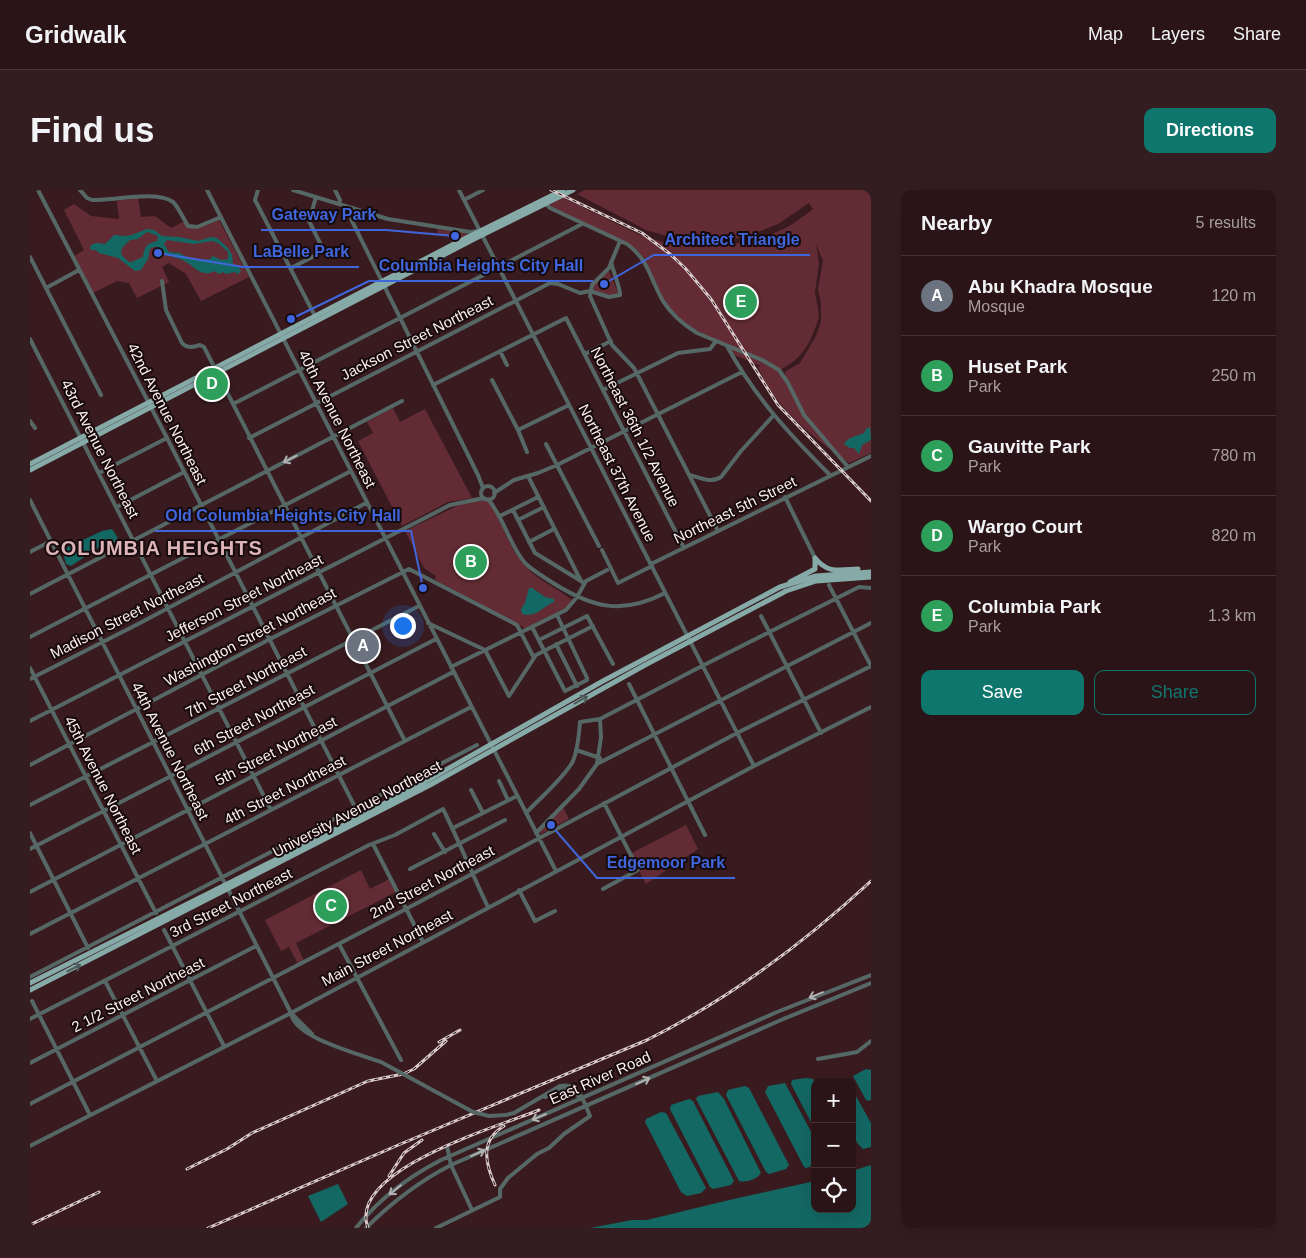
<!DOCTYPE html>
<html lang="en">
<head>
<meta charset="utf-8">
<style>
  :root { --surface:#2b1417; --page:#331d20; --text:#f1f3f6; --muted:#a69ea1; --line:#473336; --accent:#0f766e }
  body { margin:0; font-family:Helvetica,sans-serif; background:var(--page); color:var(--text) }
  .controls { position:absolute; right:15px; bottom:15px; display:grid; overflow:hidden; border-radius:10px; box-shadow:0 5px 20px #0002 }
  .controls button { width:45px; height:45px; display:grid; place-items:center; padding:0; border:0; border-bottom:1px solid var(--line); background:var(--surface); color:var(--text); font:25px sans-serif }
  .you { position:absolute; left:372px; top:435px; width:18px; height:18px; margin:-12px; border:4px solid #fff; border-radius:50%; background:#1a73e8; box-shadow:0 0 0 8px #1a73e833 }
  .badge { display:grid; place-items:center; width:32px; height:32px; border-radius:50%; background:var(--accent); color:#fff; font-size:16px; font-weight:700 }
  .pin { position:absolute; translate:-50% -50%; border:2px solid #fff; box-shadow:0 1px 5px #0006 }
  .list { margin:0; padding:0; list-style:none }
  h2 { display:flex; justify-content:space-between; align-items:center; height:65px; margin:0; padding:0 20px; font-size:21px }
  h2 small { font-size:16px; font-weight:400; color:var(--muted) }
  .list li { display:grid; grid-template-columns:32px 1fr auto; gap:15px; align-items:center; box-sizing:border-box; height:80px; padding:0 20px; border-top:1px solid var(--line) }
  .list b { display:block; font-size:19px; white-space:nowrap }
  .list p { margin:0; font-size:16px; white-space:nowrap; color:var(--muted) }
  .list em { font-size:16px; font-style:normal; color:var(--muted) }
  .actions { display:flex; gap:10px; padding:15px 20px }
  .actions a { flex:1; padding:11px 0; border:1px solid var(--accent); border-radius:10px; text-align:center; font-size:18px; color:var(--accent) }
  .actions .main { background:var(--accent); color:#fff }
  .icon { flex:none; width:28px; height:28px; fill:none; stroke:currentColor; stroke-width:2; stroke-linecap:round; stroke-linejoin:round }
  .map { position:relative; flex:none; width:841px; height:1038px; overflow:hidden; border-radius:10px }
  header { display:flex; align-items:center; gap:30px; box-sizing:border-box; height:70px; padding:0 25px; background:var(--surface); border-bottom:1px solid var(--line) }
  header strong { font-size:24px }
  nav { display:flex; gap:28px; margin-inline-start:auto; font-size:18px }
  .intro { display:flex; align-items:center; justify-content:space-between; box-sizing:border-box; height:120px; padding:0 30px }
  h1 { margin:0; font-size:35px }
  .button { padding:12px 22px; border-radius:10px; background:var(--accent); color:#fff; font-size:18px; font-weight:700 }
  main { display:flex; gap:30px; padding:0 30px }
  aside { flex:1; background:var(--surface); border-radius:10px; box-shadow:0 5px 20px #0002 }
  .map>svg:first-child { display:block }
</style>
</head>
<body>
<header>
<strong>Gridwalk</strong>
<nav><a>Map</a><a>Layers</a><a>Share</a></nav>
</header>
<div class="intro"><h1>Find us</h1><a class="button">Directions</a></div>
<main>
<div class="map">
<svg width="841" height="1038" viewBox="0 0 841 1038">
  <rect width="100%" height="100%" fill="#391b1f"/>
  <path fill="#632c34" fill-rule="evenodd" d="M555,0H841V263L819,273C784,248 745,219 728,177L731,176L704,165L695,153L670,143L651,130L638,116L630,102L615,69L605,58L521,17L520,15L532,7C557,19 582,32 608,44C652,63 719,59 761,35C769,30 776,24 783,19L779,13L748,34L720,45L696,51L657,52L616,40L547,4ZM786,54L793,71L788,99L791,114V131L786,146L770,173L755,182L756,194L750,180C773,168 780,154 788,130L789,125L785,102L789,73Z
    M108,8L111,27L125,26L141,38L153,32C164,43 177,35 189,30L219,87L171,111L156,84L139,73L132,77L139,92L107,108L99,93L87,91L63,103L44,66L54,60L34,20L44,14L61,26L89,29L87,11Z
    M408,39L440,44L425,50L422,53L417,45L407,43Z
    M579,81L587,100L588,105C580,106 568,104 562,98L565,93Z
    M186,186L193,199L190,203L179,205L173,191Z
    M363,218L370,232L395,219L442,308L418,312L372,336L328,251L343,243L337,232Z
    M449,309H454L460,313C473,333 479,360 496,377C509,391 528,398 543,411L536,418L495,438L405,390L406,386L394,378L375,341L429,315Z
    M533,617L539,629L511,644L509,641Z
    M656,635L668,659L616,694L600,664Z
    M331,680L340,699L359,689L366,702L266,753L274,771L268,774L259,757L251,761L235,730Z"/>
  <path fill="#136864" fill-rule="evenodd" d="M117,39L124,40L132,46L149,47L168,51L181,47L187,48L198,58L202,65L203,74L208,76L211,81L208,84L204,82L196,84L193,82L189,84L184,81C171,89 163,74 152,70C147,67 141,67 136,65C128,62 130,53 120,59L118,69L111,80L105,81L88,68L69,63L66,60H61L60,58L61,55L66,53L75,54L84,45C102,47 101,45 117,39ZM117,42L126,45L128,47L127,51C117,54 115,55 113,67C100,71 102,77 91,64L92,58L100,50L108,49ZM137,50L164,54L182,51L188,53L198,62V69L191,70L183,66L180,69L172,70L159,69L150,63L139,62L134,54Z
    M840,237L841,250L832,255L829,264L824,258H820L814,254C818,247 827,246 834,243L836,239Z
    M82,339L88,348L84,353L68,358L41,376L36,374L33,363L36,358L72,341Z
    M499,398H502L515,407L524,409V412C512,417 506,428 492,424L491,419L495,413Z
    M836,879L841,880V910L839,911L836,910L823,886Z
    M776,888L783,889L785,893V940L761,894L762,890Z
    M755,893L785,949V975L776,978L774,977L735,902L738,896Z
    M715,896L719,898L759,975L756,979L739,984L736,982L696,905L698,900Z
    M822,899L841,933V957L833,959C816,946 822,917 822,899Z
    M688,902L694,909L731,983C727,989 717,993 709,991L666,909L668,906Z
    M659,909L663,911L704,991L701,995L683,999L680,997L640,919L641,915Z
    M631,922L636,923L676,998L671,1003L657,1006L651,1002L615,932L616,929Z
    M841,975V1038H560L602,1030H617L695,1011L785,991V1019H822V981Z
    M308,994L318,1014L291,1032L278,1006Z"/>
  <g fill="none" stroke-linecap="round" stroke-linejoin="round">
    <path stroke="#566866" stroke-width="4" d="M8,0L137,248L326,619
      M50,0L57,8L62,10C85,11 126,0 143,12C149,18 153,28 158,36L167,37L191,27
      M177,0L526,681
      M228,0L225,10L286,128
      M263,0L358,29L440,42L448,41
      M305,0L310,10L309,14
      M429,0L724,576
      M434,10L453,0
      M515,13L520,18L597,54C619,70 620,89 633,111C641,124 654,135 667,143L732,170L749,180L758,193L774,225L818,277
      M323,18L321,26L322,31L448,285L453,298
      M590,51L579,78L562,95L560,106L582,155L604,178L688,341
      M0,67L71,205
      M261,78L294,61L279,31L286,7
      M132,91L136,120L152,153C157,159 163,157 170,155L174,157L375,551
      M16,98L49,80
      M0,149L241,620
      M697,156C725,207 759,244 800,285
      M470,161L477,175
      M555,164L581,151
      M462,190L488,240L497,262
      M403,195L536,128L654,358
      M573,200L648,163L680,159L686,151
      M203,214L552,34
      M0,231L5,238
      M488,240L539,215
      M219,248L520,93L528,94L550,103L560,101L579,107L590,105C591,100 583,81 581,72
      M516,254L569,356
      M69,283L137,248
      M659,285C670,287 680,294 691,287L711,261L743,226
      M498,286L551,391L554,393
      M451 303a7 7 0 1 1 14 0a7 7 0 1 1-14 0Z
      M464,303L484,290L508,283L527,275L712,182
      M755,307L785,368
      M458,309C474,328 480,356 495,373C503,381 514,387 523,393C563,418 592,425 635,403
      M0,310L261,823C264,848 330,864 351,872
      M87,317L154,282
      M483,320L505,363L551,391
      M470,326L508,307
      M488,330L514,317
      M499,352L524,339
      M572,360L588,393L622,376
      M0,362L21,351
      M621,374L841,266
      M799,395L841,476
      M0,404L372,211
      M731,426L791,543
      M398,433L455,460L479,506
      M502,437L535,501L557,490V488L527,425
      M0,447L321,281
      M509,450L557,426L583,474
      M526,454L547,496
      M421,477L536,420L547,407L556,391L577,380
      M0,478L126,723
      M0,489L110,433L336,313
      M599,494L675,645
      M479,506L506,465L563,436
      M0,531L420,315L454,308
      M546,560L570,568
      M567,574L841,433
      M0,575L240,449L379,379L487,435L504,468
      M469,591L478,610
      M441,600L453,623
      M0,615L389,416
      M496,623C509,609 535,587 543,571C548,559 549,545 550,532L570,529L672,476L829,397L841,398
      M423,638L487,606
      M0,643L58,758
      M506,643L549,599L567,574L571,547L570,529
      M404,644L415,662
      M343,654L393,752
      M0,659C136,590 270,518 406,449
      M380,679L475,630
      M573,699L606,681L608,679L574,613
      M489,700L505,731L525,721
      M0,702L423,482
      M134,740L194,856
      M0,744L441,517
      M309,754L371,870
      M0,787L447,555
      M75,791L127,891
      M2,811L60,925
      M261,823L282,844
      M0,829L339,655L365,645L413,619C429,651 442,684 458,717
      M788,869L827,862L841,851
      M0,873L226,756
      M515,907C536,900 532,891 552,909
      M0,914L376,719L707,543L841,476
      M0,956L261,823L724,576L841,517
      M417,956L421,975L442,1020
      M326,1038C349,1009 378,987 411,970L747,822L841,785
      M336,1038C362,1012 388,992 421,975L751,830L841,793
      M406,1038L470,1007V999L478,988L507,964L519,958L534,944L560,926C553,911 550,892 530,896L484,923L476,925"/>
    <path stroke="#85aaa7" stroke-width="5" d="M0,274L426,53L533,0
      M0,280L448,47L543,0
      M785,368C798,384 809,380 828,379
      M760,392L785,379V369
      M0,793L299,643L391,594L573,491L750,397L786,386L841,382
      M0,800L400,595L615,475L756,401L786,391L841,387"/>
    <g stroke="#dac9cb" stroke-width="3">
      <path id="rail" d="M521,0L612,43L640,64L655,78L681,109L748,215L841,311
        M409,852L430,840
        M157,979L197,959L222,943L338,891L373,884L384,879L416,851
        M359,986L374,963L392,950
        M465,995C455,973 450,950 474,936
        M0,1035L69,1002
        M178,1038L366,956L617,850C699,809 774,753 841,691
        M338,1038C316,980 470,936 509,920"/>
    </g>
    <use href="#rail" stroke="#170a0c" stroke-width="1" stroke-dasharray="4" stroke-linecap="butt"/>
    <path stroke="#566866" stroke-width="4" d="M351,872L443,922L459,926L476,925"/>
  </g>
  <defs><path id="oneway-shaft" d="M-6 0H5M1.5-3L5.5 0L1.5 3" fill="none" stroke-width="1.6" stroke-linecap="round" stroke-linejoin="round" transform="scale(1.25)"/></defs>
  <g stroke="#b2b2b2">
    <use href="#oneway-shaft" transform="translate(260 269) rotate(153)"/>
    <use href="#oneway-shaft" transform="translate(786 805) rotate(158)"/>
    <use href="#oneway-shaft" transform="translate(613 891) rotate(-24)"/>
    <use href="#oneway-shaft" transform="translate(509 927) rotate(157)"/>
    <use href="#oneway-shaft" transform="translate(448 963) rotate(-24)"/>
    <use href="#oneway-shaft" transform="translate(365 1000) rotate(141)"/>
  </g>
  <g stroke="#4e5a5a">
    <use href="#oneway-shaft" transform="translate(551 510) rotate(-29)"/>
    <use href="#oneway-shaft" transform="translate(44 778) rotate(-27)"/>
  </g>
  <g text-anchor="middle" stroke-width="4" stroke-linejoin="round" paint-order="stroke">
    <g font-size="15" fill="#fdeff0" stroke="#170a0c">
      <text transform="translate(387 148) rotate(-27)" y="5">Jackson Street Northeast</text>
      <text transform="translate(137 224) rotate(63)" y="5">42nd Avenue Northeast</text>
      <text transform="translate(307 229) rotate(63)" y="5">40th Avenue Northeast</text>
      <text transform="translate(605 237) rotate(63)" y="5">Northeast 36th 1/2 Avenue</text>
      <text transform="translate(70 259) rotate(63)" y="5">43rd Avenue Northeast</text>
      <text transform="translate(587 283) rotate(63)" y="5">Northeast 37th Avenue</text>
      <text transform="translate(705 320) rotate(-26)" y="5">Northeast 5th Street</text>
      <text transform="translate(214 408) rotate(-27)" y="5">Jefferson Street Northeast</text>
      <text transform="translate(97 426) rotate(-27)" y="5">Madison Street Northeast</text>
      <text transform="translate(220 447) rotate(-28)" y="5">Washington Street Northeast</text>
      <text transform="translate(216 492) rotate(-28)" y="5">7th Street Northeast</text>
      <text transform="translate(224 530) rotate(-28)" y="5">6th Street Northeast</text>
      <text transform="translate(140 561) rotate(63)" y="5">44th Avenue Northeast</text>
      <text transform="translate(246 561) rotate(-27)" y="5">5th Street Northeast</text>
      <text transform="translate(73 595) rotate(63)" y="5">45th Avenue Northeast</text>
      <text transform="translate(255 600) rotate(-27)" y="5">4th Street Northeast</text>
      <text transform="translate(327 619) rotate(-28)" y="5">University Avenue Northeast</text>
      <text transform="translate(402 692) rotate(-28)" y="5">2nd Street Northeast</text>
      <text transform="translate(201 713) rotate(-27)" y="5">3rd Street Northeast</text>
      <text transform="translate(357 758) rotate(-28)" y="5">Main Street Northeast</text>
      <text transform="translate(108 805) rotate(-27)" y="5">2 1/2 Street Northeast</text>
      <text transform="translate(570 888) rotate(-24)" y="5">East River Road</text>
    </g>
    <g font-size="20" font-weight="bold" letter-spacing="1" fill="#ddb4b7" stroke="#170a0c">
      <text x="124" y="365">COLUMBIA HEIGHTS</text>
    </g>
  </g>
  <path fill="none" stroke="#3f66dc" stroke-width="2" d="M425 46L356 40H231M574 94L624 65H780M128 63L213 77H329M261 129L339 91H563M393 398L381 341H125M521 635L567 688H705"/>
  <g fill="#3f66dc" stroke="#170a0c" stroke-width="2">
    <circle cx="425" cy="46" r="5"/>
    <circle cx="574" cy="94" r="5"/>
    <circle cx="128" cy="63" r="5"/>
    <circle cx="261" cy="129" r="5"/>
    <circle cx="393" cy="398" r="5"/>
    <circle cx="521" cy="635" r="5"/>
  </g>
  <g font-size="16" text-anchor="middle" font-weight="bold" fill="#3f66dc" stroke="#170a0c" stroke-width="4" stroke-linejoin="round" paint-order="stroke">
    <text x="294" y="30">Gateway Park</text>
    <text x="702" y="55">Architect Triangle</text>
    <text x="271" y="67">LaBelle Park</text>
    <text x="451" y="81">Columbia Heights City Hall</text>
    <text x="253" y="331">Old Columbia Heights City Hall</text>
    <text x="636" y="678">Edgemoor Park</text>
  </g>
</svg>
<div class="controls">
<button>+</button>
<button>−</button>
<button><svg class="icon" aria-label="locate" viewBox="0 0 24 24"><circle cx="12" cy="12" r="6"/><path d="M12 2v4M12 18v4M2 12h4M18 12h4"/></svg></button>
</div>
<div class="you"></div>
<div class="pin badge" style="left:333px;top:456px;background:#6b7280">A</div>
<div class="pin badge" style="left:441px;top:372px;background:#2e9e5b">B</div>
<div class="pin badge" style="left:301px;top:716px;background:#2e9e5b">C</div>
<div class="pin badge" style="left:182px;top:194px;background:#2e9e5b">D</div>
<div class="pin badge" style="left:711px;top:112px;background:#2e9e5b">E</div>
</div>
<aside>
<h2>Nearby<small>5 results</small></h2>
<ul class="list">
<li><span class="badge" style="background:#6b7280">A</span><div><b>Abu Khadra Mosque</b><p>Mosque</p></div><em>120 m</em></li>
<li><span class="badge" style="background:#2e9e5b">B</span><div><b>Huset Park</b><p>Park</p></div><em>250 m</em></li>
<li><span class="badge" style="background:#2e9e5b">C</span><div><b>Gauvitte Park</b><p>Park</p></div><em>780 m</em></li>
<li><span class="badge" style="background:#2e9e5b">D</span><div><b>Wargo Court</b><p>Park</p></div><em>820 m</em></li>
<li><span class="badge" style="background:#2e9e5b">E</span><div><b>Columbia Park</b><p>Park</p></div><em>1.3 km</em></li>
</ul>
<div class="actions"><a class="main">Save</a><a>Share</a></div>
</aside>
</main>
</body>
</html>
